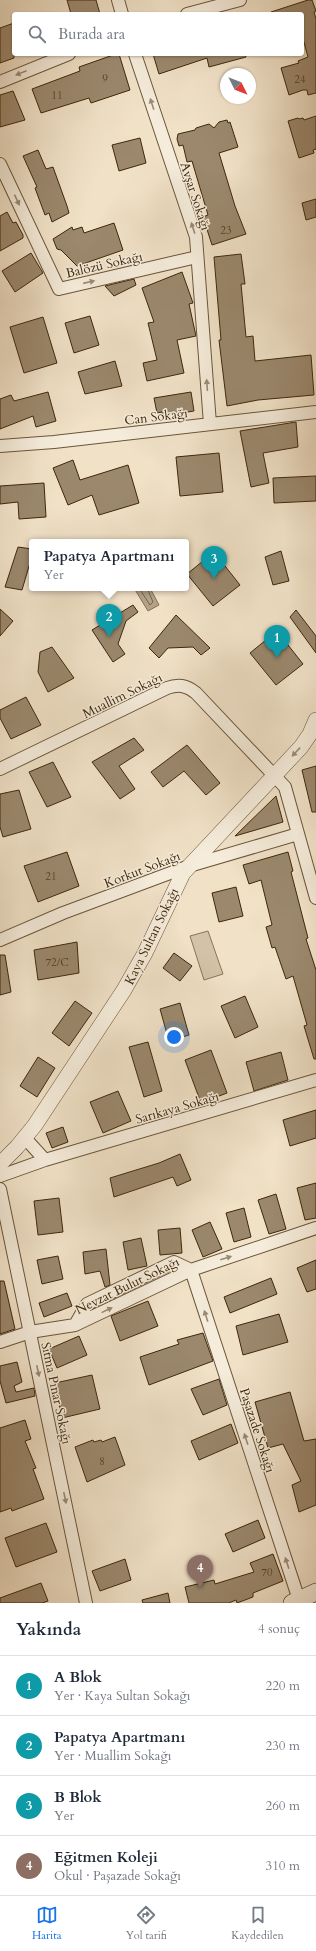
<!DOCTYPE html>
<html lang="tr">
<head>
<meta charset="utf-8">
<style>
  :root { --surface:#fff; --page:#f2f2f3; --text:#1f2937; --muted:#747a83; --line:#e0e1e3; --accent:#1a73e8 }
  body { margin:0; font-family:Cardo,serif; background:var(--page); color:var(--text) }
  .compass { position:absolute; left:220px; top:68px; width:36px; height:36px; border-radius:50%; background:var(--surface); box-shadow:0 1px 3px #0004; rotate:132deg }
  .you { position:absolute; left:174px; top:1037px; width:14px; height:14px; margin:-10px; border:3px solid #fff; border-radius:50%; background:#1a73e8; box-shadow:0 0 0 6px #1a73e833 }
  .badge { display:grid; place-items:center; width:26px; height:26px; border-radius:50%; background:var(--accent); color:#fff; font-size:13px; font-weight:700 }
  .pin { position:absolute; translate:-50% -33px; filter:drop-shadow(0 1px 2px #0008) }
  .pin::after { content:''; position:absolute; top:21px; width:14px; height:12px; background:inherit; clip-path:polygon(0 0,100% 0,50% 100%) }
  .popup { position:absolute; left:29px; top:539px; width:160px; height:52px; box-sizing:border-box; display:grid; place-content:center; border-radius:4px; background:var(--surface); filter:drop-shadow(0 1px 3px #0005); font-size:13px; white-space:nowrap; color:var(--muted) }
  .popup b { font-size:15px; color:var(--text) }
  .popup::after { content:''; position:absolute; left:50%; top:100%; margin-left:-8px; border:8px solid transparent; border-top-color:var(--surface) }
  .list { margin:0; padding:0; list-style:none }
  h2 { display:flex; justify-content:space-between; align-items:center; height:52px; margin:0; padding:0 16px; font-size:17px }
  h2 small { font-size:13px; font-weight:400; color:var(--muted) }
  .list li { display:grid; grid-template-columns:26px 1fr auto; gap:12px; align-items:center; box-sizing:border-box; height:60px; padding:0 16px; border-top:1px solid var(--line) }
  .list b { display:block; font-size:15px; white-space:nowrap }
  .list p { margin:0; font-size:13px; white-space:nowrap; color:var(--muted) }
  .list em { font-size:13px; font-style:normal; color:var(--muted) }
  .icon { flex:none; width:22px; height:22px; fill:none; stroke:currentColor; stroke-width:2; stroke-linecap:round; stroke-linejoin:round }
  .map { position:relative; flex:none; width:316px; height:1603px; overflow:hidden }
  .search { position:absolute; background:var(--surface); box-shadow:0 1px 3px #0004; left:12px; right:12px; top:12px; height:44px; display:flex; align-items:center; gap:10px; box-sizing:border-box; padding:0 14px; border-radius:4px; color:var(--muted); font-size:15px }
  .sheet { height:292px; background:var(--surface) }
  nav { display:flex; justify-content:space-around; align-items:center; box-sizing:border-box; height:56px; border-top:1px solid var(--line); background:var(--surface); font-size:11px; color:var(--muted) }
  nav a { display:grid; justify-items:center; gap:2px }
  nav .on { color:var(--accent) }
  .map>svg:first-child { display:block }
</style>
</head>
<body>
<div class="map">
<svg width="316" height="1603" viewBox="0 0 316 1603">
  <rect width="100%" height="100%" fill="#f0e1c7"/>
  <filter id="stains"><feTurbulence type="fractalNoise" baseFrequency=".005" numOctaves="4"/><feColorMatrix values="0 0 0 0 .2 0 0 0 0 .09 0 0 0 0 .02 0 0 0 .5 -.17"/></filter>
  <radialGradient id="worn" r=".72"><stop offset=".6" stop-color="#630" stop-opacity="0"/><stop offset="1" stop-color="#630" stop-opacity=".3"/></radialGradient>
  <path fill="#d2c2a7" stroke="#887559" d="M208,931L223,974L204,980L190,936Z"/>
  <path fill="#b3a287" stroke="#847155" d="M134,588H150L159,605L148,611Z"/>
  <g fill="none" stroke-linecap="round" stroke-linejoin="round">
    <path stroke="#786549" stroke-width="1" d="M139,588L150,605L153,602L147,588"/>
  </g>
  <path fill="#9b886d" stroke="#3e280b" d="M67,0H96L100,14H71Z
    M308,0H312L316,11L314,12L316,19V93L308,95L307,90H303L289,95L281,68L299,63L298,61L308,57L302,35V14H271V12Z
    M14,23V58L0,63V28Z
    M116,54H119L130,90L91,103L89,98L41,113L32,89L80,71L79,67Z
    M153,54H245L246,57L209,67L207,58L159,74Z
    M13,91L25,120L0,127V95Z
    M316,116V149L313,150L314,153L299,158L288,121L298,118L299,119L303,118L304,120Z
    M227,120L228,123L230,122L238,147L219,153L235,206L246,234L212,245L203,217L208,215L192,161L187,162L183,145L179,146L177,139L178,134L195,130L196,128L209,124L214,128L219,122Z
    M140,138L146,163L119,171L112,145Z
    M38,150L46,169L53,167L67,206L69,213L52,222L49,213L45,215L35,188L37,187L23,156Z
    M316,199V217L306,220L302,203Z
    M7,212L13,223L16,222L23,235V238L0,251V216Z
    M114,223L123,250L77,266L61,250L57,249L53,239L72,227L73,230L82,227L84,233Z
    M31,253L43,273L15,292L2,271Z
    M241,254L245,284H241L246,337L253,336L255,361L311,355L314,395L258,400L227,406L219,340H221L214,257Z
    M182,272L193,303L189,304L196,336L177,340L184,373L147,381L143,363L157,360L148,323L154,322L142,288Z
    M134,279L136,285L114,296L105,286Z
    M90,316L99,345L74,353L65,323Z
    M43,317L57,363L24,373L10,327Z
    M115,361L122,386L85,394L78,372Z
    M48,392L56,421L36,427L33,416L0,429V399L11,395L14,401Z
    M191,392L194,411L162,416V412L157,413L154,398Z
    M296,422L298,447L263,453L269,483L251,487L240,431Z
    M219,453L223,492L180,496L176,457Z
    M73,460L80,480L128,465L139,503L99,515L92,495L68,505L53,468Z
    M316,476V501L274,503L273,478Z
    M44,483L46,517L19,519L18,502L0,504V486Z
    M18,547L32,549V556L22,590L5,587Z
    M281,551L289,581L273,585L265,557Z
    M214,552L240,585L213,606L187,574Z
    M133,605L138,612L126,621L118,644L125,654L113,662L92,630Z
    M0,609L13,621L0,636Z
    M296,610L316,636V653L290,617Z
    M176,615L210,648L201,655L193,647L168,648L159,658L149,648Z
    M277,631L303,664L276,685L250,653Z
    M52,647L74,678L48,692L38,672L40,652Z
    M26,697L41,725L11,739L0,718V710Z
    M134,738L144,750L119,766L135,789L120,799L92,762Z
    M187,745L220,783L206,795L184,771L163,787L151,772Z
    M53,762L71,797L47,807L29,772Z
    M316,766V812H312L302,770Z
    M19,790L31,829L3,837L0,827V794Z
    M276,796L283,822L235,836Z
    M67,852L79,886L38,902L24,866Z
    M288,852L293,871L291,872L308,938L306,939L316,970V1059H314L304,1026L307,1025L293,976L286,979L275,947L272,948L266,927L272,925L261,880L249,884L243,865Z
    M236,887L243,916L219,922L212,893Z
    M77,942L79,973L38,980L34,950Z
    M174,953L192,966L180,981L163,968Z
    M0,955H5L11,992L0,995Z
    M245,996L258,1027L235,1038L221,1006Z
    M75,1001L92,1013L69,1046L52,1033Z
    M180,1003L189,1035L169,1041L160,1009Z
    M148,1042L162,1091L144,1097L129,1047Z
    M211,1050L227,1093L201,1103L185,1060Z
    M281,1052L288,1080L254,1091L246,1062Z
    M38,1057L55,1068L37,1097L20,1086Z
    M118,1091L131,1121L103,1133L90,1102Z
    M316,1110V1138L290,1146L283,1120Z
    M63,1127L68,1142L52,1148L46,1133Z
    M180,1154L191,1180L177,1186L173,1177L114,1197L110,1178L159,1163Z
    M316,1183V1218L305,1220L297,1188Z
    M276,1194L286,1229L269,1234L258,1200Z
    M59,1198L63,1232L38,1235L34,1201Z
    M244,1208L251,1237L234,1242L226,1213Z
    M210,1222L222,1249L203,1257L192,1230Z
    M180,1228L182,1253L160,1255L158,1230Z
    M141,1238L147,1266L128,1270L123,1242Z
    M106,1249L110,1285L105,1287L100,1271L85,1274L83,1252Z
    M58,1256L63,1279L42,1284L37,1260Z
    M316,1260V1289L307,1292L297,1268Z
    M271,1278L277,1294L230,1313L224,1297Z
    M0,1281H4L15,1329L0,1334Z
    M67,1293L72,1306L44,1317L39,1303Z
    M148,1301L158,1326L120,1341L111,1316Z
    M279,1314L288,1342L243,1355L236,1326Z
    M203,1333L213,1361L149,1385L140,1357L179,1344L177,1340Z
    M79,1336L87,1355L57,1368L49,1349Z
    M17,1362L22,1382L14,1386L16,1392L34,1388L35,1396L6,1403L0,1381V1366Z
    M92,1375L100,1409L62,1418L55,1383Z
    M219,1379L227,1405L203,1415L191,1389Z
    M290,1392L304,1441L316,1439V1505L299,1512L292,1485L301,1481L283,1444L268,1448L255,1402Z
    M25,1420L31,1439L25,1441L36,1468L33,1469L44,1499L12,1511L11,1508L0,1512V1428Z
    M231,1424L238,1443L199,1460L191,1441Z
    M115,1437L125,1465L87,1482L75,1447L93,1440L94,1442L101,1440L102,1442Z
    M258,1520L265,1538L233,1552L225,1534Z
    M46,1523L57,1552L16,1567L5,1538Z
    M273,1554L283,1581L253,1593V1597L237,1603L236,1600L229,1603H189L185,1587L214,1580L215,1584L254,1572L250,1563Z
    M125,1559L131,1580L100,1591L92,1571Z
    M41,1583L48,1601L42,1603H0V1598Z
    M168,1593L170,1603H143L142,1600Z"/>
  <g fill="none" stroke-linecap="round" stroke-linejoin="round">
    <g stroke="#6a563a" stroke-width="14">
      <path id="minor" d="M118,0L122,14
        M187,14L240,0
        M135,54L196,237L210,424
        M0,82L69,54
        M0,164L59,289L197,257
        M0,446L54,442L316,412
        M0,769L167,688C178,684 186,685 196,693L285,787L316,898
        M0,940L63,913L189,866L298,834
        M25,1138L45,1160
        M0,1176L45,1160L316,1080
        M0,1189L86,1603
        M75,1325L87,1304L174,1262L191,1270L299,1600
        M0,1342L30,1332L75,1325L191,1270L316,1228"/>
    </g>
    <g stroke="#6a563a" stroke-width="16">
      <path id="tertiary" d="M0,1164L17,1147L35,1125L124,990L145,953L183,873L301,747L310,734L316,720"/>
    </g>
    <g stroke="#3e280b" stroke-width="18">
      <path id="secondary" d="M292,1603L316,1592"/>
    </g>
    <use href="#minor" stroke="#f5ecdb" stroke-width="12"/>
    <use href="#tertiary" stroke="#f5ecdb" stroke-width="15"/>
    <use href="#secondary" stroke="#f5ecdb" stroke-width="17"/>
  </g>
  <defs><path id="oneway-solid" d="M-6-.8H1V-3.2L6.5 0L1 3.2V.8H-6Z"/></defs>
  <g fill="#9a8a73">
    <use href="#oneway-solid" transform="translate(21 73) rotate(158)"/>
    <use href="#oneway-solid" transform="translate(152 104) rotate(-108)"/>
    <use href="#oneway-solid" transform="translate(17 200) rotate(65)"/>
    <use href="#oneway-solid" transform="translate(193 228) rotate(-108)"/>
    <use href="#oneway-solid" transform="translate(89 282) rotate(-13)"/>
    <use href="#oneway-solid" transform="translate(207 385) rotate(-94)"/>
    <use href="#oneway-solid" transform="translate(296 752) rotate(133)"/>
    <use href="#oneway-solid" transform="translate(226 1258) rotate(-18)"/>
    <use href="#oneway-solid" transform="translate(107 1310) rotate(-26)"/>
    <use href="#oneway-solid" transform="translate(206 1316) rotate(-108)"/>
    <use href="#oneway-solid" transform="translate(38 1371) rotate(78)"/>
    <use href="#oneway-solid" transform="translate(246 1439) rotate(-108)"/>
    <use href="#oneway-solid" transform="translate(65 1498) rotate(78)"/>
    <use href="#oneway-solid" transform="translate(287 1563) rotate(-108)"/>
  </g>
  <g text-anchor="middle" stroke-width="3" stroke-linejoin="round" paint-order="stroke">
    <g font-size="11" fill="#554024">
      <text x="105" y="82">9</text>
      <text x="300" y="83">24</text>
      <text x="57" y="99">11</text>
      <text x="226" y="234">23</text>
      <text x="51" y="880">21</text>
      <text x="57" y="966">72/C</text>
      <text x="102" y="1465">8</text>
      <text x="267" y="1576">70</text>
    </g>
    <g font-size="13" fill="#3e280b" stroke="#f5ecdb">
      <text transform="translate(196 196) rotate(72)" y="5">Avşar Sokağı</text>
      <text transform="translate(104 264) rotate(-13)" y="5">Balözü Sokağı</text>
      <text transform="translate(156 416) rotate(-7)" y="5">Can Sokağı</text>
      <text transform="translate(122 695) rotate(-26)" y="5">Muallim Sokağı</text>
      <text transform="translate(142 869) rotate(-21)" y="5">Korkut Sokağı</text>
      <text transform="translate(151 936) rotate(-64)" y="5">Kaya Sultan Sokağı</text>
      <text transform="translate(177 1107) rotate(-16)" y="5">Sarıkaya Sokağı</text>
      <text transform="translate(127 1285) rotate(-26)" y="5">Nevzat Bulut Sokağı</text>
      <text transform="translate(57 1393) rotate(78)" y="5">Sıtma Pınar Sokağı</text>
      <text transform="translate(258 1430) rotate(72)" y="5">Paşazade Sokağı</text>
    </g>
  </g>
  <rect width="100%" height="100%" filter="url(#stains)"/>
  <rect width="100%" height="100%" fill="url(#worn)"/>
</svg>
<svg class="compass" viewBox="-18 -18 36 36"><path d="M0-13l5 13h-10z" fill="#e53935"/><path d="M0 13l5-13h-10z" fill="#747a83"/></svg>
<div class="you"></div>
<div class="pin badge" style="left:277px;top:658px;background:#0f9aa8">1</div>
<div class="pin badge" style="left:109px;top:637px;background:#0f9aa8">2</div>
<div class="popup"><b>Papatya Apartmanı</b>Yer</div>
<div class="pin badge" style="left:214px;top:579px;background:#0f9aa8">3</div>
<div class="pin badge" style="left:200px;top:1588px;background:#8d6e63">4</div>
<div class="search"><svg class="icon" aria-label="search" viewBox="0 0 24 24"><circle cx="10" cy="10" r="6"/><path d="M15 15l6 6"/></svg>Burada ara</div>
</div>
<section class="sheet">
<h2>Yakında<small>4 sonuç</small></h2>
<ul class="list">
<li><span class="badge" style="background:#0f9aa8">1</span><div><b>A Blok</b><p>Yer · Kaya Sultan Sokağı</p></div><em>220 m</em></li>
<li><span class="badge" style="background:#0f9aa8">2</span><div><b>Papatya Apartmanı</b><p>Yer · Muallim Sokağı</p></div><em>230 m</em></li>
<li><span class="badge" style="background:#0f9aa8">3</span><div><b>B Blok</b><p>Yer</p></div><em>260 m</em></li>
<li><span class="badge" style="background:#8d6e63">4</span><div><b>Eğitmen Koleji</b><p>Okul · Paşazade Sokağı</p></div><em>310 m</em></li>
</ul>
</section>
<nav>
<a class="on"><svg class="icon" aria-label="map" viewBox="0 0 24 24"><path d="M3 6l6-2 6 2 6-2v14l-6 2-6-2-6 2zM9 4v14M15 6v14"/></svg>Harita</a>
<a><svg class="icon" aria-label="directions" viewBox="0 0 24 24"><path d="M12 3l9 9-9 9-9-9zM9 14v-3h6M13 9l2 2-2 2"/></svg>Yol tarifi</a>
<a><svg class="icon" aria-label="saved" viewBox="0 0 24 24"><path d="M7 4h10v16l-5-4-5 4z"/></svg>Kaydedilen</a>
</nav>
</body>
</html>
